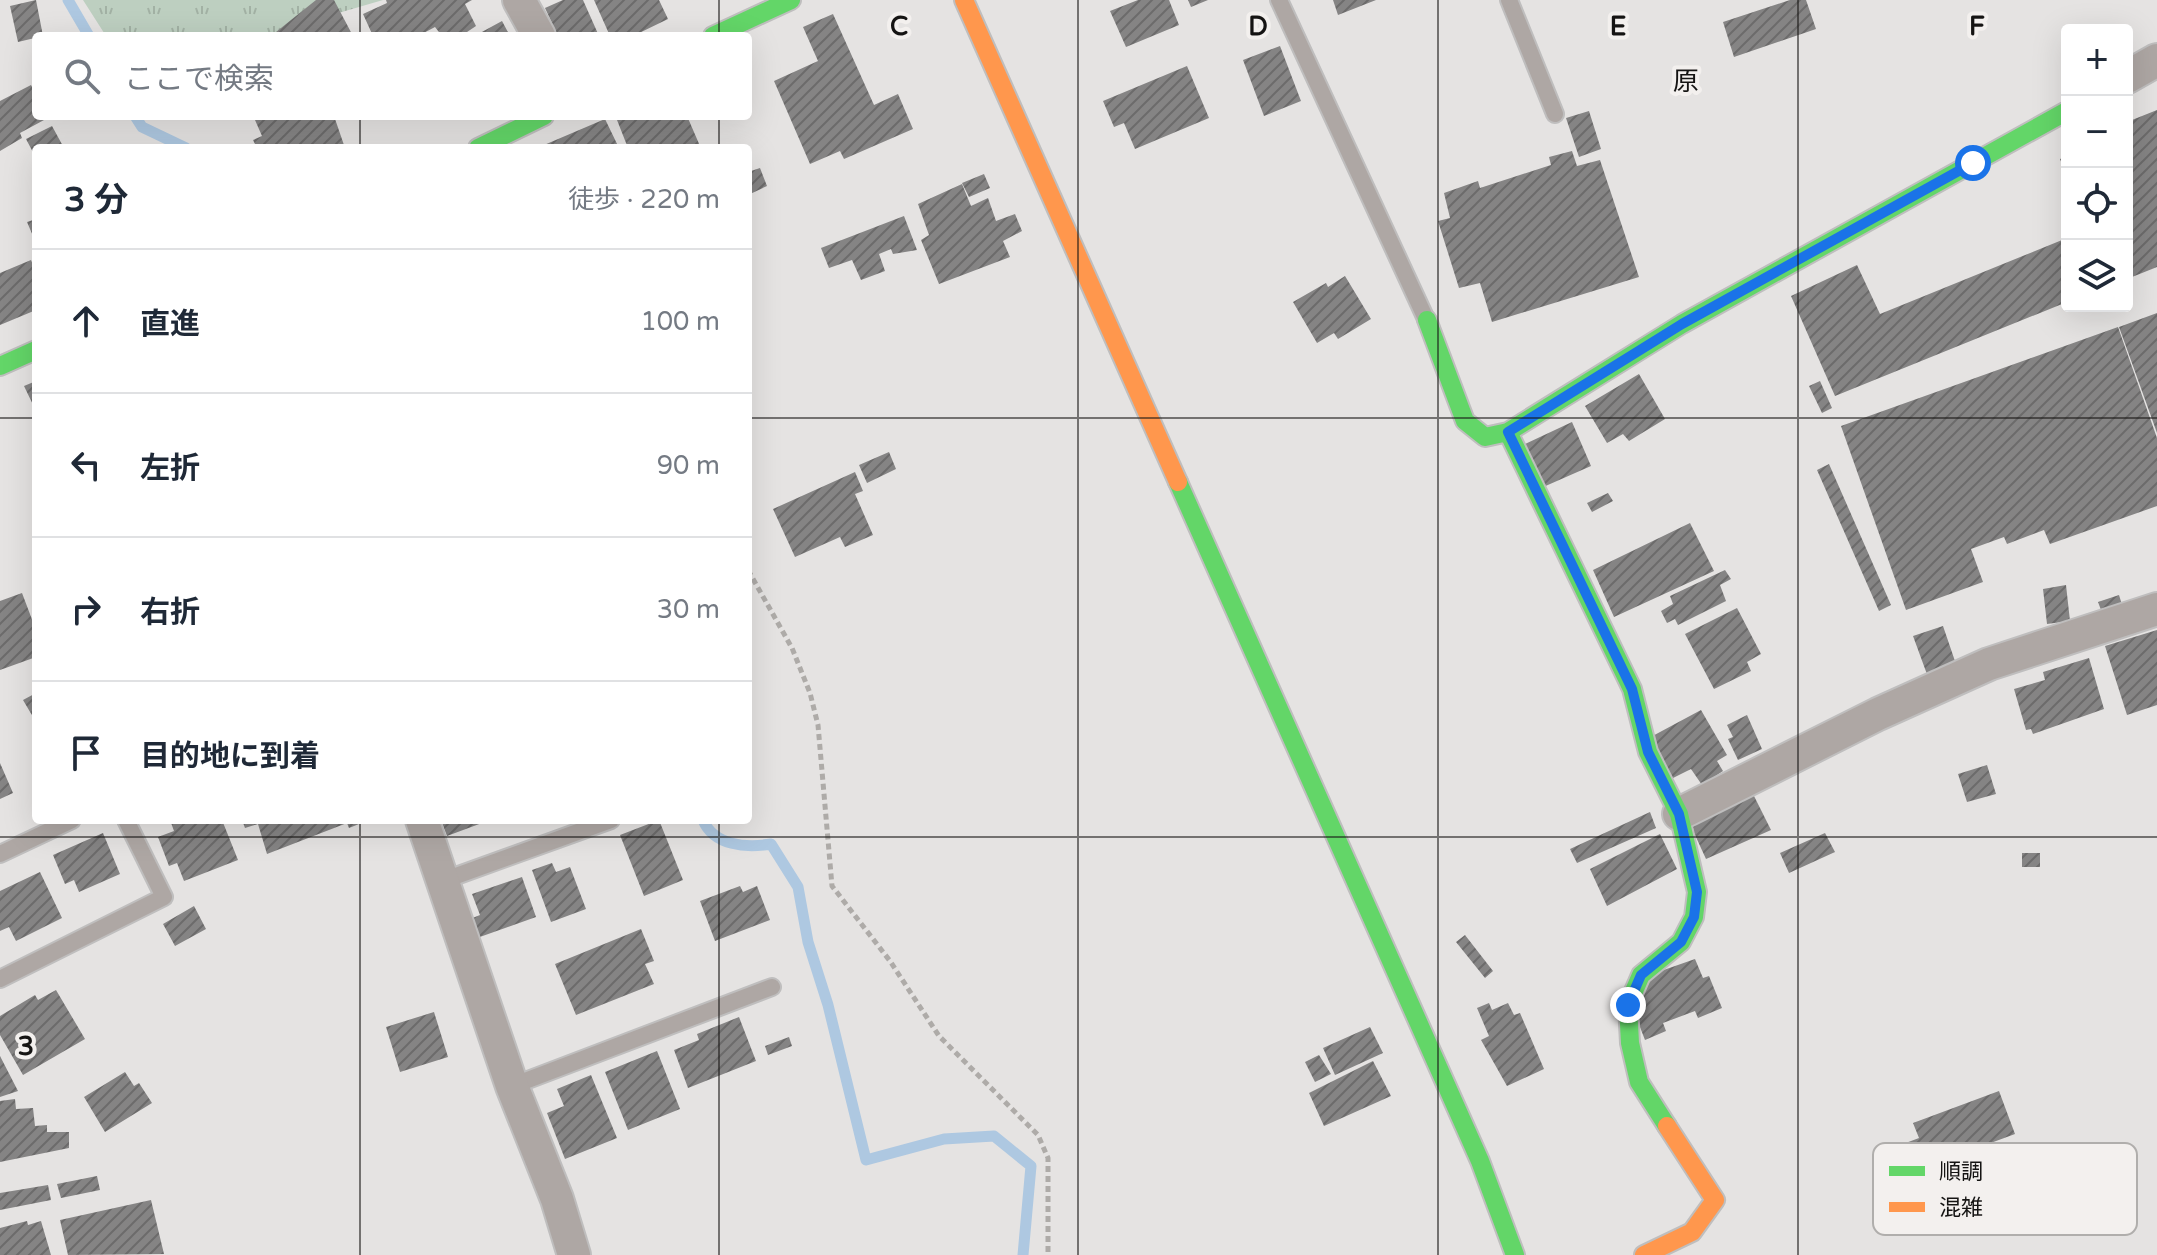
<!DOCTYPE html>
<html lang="ja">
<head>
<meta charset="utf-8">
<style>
  :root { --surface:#fff; --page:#f2f2f3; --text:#1f2937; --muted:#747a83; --line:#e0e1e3 }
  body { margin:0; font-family:"Varela Round","Noto Sans JP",sans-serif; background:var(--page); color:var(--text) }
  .controls { position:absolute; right:24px; top:24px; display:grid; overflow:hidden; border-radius:8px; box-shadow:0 8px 32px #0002 }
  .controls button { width:72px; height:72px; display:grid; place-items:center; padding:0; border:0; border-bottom:2px solid var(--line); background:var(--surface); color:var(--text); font:40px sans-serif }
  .stop { position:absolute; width:24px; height:24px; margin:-18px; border:6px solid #1a73e8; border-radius:50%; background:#fff }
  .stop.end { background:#1a73e8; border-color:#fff; box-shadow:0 2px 8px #0008 }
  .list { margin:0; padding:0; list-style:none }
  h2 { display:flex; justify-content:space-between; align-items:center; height:104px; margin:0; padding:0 32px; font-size:34px }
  h2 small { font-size:26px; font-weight:400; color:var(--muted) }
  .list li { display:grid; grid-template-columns:52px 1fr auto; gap:24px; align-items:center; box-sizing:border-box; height:144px; padding:0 32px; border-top:2px solid var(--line) }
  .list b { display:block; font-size:30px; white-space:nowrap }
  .list em { font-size:26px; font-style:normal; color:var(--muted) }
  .icon { flex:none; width:44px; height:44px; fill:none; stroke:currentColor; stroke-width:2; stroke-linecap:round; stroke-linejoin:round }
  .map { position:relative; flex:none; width:2157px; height:1255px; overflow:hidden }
  .search { position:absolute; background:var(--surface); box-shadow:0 8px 32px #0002; left:32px; top:32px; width:720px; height:88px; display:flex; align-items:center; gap:20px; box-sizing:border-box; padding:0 28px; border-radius:8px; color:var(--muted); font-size:30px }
  .panel { position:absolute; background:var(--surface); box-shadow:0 8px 32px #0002; left:32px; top:144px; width:720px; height:680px; border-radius:8px }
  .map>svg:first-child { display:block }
</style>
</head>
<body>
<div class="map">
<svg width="2157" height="1255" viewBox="0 0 2157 1255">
  <defs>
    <pattern id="grass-tufts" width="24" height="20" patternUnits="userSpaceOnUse" patternTransform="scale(2)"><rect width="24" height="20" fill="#bdcfc0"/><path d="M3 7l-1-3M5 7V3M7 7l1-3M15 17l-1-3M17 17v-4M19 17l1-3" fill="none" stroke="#a2b1a4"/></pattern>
    <pattern id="building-hatch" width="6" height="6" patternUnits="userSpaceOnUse" patternTransform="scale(2)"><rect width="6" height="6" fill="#858484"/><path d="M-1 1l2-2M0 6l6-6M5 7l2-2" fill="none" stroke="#6c6b6b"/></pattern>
  </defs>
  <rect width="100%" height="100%" fill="#e5e3e2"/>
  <path fill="url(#grass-tufts)" d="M83,0H383L335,14L290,36H106Z"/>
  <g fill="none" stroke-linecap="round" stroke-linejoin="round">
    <path stroke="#aec8e1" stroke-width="11" d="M68,0L89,36
      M135,116L142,127L186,148
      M703,820C714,846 746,848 771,844L798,887L808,942L828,1005L866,1160L944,1139L994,1136L1031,1166L1023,1255"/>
  </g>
  <path fill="url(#building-hatch)" d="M36,0L43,36L18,42L10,6Z
    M316,0H334L353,36H271Z
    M386,0H472L465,4L476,26L461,36H442L435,27L418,36H373L363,14L387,3Z
    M563,0H583L599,36H558L545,8Z
    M594,0H659L668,19L633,36H610Z
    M1138,0H1169L1179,25L1126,47L1110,11Z
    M1188,0H1208L1191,7Z
    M1333,0H1376L1338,15Z
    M1790,0H1806L1816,29L1734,57L1723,22Z
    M833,14L874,105L898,94L913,129L844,159L840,151L810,164L774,81L818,61L803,27Z
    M502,21L510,36H481L480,33Z
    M1280,46L1301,101L1264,116L1243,60Z
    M1187,66L1209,118L1135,149L1124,123L1114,127L1103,101Z
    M31,85L36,94V116L44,120L20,133L22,138L0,151V101Z
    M2157,110V267L2127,279V122Z
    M1589,111L1601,149L1579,157L1566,118Z
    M262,116H334L345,148H257L253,140L262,136L255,120Z
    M626,116H687L700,146L628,148L617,120Z
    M605,119L619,148H537Z
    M52,126L64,148H36V158L26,139Z
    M1572,151L1577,166L1600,160L1639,277L1492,322L1480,283L1459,288L1438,221L1450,218L1444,193L1478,181L1480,188L1551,165L1549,157Z
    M2067,156V177L2060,159Z
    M760,168L767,186L748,195V172Z
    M984,174L990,188L969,197L962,183Z
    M962,184L971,206L988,198L996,221L1015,214L1022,231L1003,241L1010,257L939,284L921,240L929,235L918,204Z
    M904,216L917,250L893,254L891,249L879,254L885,271L861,280L852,260L829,268L821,248Z
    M36,219V243L27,222Z
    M2067,238V302L1835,396L1791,296L1857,265L1880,314Z
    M31,260L36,272V310L0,325V273Z
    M1345,276L1371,319L1338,339L1334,333L1317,343L1293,302L1326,283L1328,287Z
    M2157,313V433L2119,327Z
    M2118,327L2157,438V506L2050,544L2044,530L2007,544L2004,537L1971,549L1983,582L1906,610L1841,426Z
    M1639,374L1665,419L1629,441L1623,434L1607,443L1585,406Z
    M36,381V411L24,386Z
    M1820,381L1832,408L1822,413L1809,386Z
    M1572,422L1591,466L1541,488L1523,445Z
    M889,452L896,469L867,483L859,465Z
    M1829,464L1891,605L1879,611L1817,470Z
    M855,472L863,491L855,494L873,535L845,547L840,537L795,557L773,509Z
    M1608,493L1613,501L1592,512L1587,503Z
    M1690,523L1714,571L1614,617L1593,570Z
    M1725,570L1731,579L1720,585L1726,601L1678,625L1675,619L1667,623L1661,611L1673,604L1670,596Z
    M2066,585L2070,621L2047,624L2043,589Z
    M22,593L36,630V657L0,670V601Z
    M2119,595L2124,611L2104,618L2098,602Z
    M1737,608L1761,654L1747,662L1751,671L1714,689L1685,634Z
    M1943,626L1957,667L1928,677L1913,636Z
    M2157,630V705L2127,715L2105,646Z
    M2089,658L2104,709L2033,734L2031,729L2026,730L2014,689L2045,680L2043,672Z
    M36,693V722L23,700Z
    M1701,710L1727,755L1717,761L1723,771L1702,785L1691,769L1671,779L1647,739Z
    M1747,715L1762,749L1738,760L1728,739L1733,737L1727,725Z
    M0,763L13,793L0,799Z
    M1987,765L1996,794L1967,802L1958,774Z
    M1753,794L1771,830L1706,859L1690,824Z
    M1650,812L1656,828L1577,863L1570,849Z
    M170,820H222L238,860L184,881L177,863L169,866L158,837L174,831Z
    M242,820H369L349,828L347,823L267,854L258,824L245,828Z
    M441,820H490L447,836Z
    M659,820L683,880L644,896L620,835Z
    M103,833L120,874L79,892L74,880L65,884L53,855Z
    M1825,833L1835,852L1789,873L1780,853Z
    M1660,834L1677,869L1607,906L1590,869Z
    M2022,853H2040V867H2022Z
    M552,863L556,872L570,867L586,909L551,922L532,870Z
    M40,872L62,918L16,941L9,927L0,931V891Z
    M522,877L536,917L477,938L470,919L480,915L472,894Z
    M740,886L743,892L757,886L770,920L715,941L700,901Z
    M194,906L206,929L175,946L163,924Z
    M641,929L654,961L645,964L654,984L576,1015L555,964Z
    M1465,935L1493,971L1485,978L1456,942Z
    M1695,959L1703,978L1709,976L1722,1008L1698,1018L1695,1011L1663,1023L1666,1031L1645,1040L1631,1004L1658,972Z
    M56,990L85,1039L23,1075L0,1035V1016L35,995L38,1000Z
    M1489,1003L1492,1010L1508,1003L1514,1015L1520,1013L1544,1069L1507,1086L1481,1040L1489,1036L1477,1008Z
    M434,1012L448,1057L400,1072L386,1027Z
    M739,1017L756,1061L688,1088L674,1050L699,1040L697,1034Z
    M1370,1027L1383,1053L1335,1075L1323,1048Z
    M789,1037L792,1046L768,1055L765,1046Z
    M657,1051L680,1109L628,1130L605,1072Z
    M1319,1055L1331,1074L1315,1082L1305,1062Z
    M0,1056L18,1091L0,1097Z
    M1373,1061L1391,1096L1324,1126L1309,1093Z
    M125,1072L134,1086L139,1083L152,1103L105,1132L84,1097Z
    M591,1075L617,1138L565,1159L547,1113L564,1106L557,1089Z
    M1999,1091L2015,1134L1961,1154L1968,1172L1921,1190L1903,1144L1919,1138L1913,1123Z
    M15,1099L16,1109L33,1108L35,1126L47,1125V1132H69V1148L0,1162V1101Z
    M97,1176L100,1190L61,1198L57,1184Z
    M48,1185L51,1200L0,1210V1193Z
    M151,1200L164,1254L68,1255L60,1220Z
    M27,1221L28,1225L41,1221L51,1255H0V1228Z"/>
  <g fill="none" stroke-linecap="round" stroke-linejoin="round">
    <g stroke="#bfbebe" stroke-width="20">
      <path id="lane" d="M1279,0L1426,319
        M1509,0L1555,114
        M0,854L72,820
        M442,881L611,820
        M0,979L164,897L126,820
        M512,1086L772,987"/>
    </g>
    <g stroke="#bfbebe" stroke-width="36">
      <path id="street" d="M519,0L539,36
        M2127,77L2157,60
        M1679,814L1878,714L1989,664L2157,609
        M422,820L512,1086L557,1199L574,1255"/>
    </g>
    <g stroke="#bfbebe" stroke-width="22">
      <path id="fast" d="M713,36L791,0
        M478,148L544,116
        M1427,320L1465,421L1485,437L1508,432L1632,689L1648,752L1679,814L1697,892L1694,917L1681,942L1641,975L1628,1005L1630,1043L1639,1082L1667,1126
        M0,366L36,350
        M1508,432L1682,324L2067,111
        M1178,482L1480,1161L1515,1255"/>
    </g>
    <g stroke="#bfbebe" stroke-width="22">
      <path id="slow" d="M964,0L1178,482
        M1644,1255L1692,1232L1715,1200L1667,1126"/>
    </g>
    <path stroke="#aeaba8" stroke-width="5" stroke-dasharray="6 4" stroke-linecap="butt" d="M748,570L792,648L810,693L818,725L832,886L890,961L939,1036L1038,1135L1048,1158V1255"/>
    <use href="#lane" stroke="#aea7a4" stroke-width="16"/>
    <use href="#street" stroke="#aea7a4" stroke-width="32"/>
    <use href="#fast" stroke="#63d668" stroke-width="18"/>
    <use href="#slow" stroke="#ff974d" stroke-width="18"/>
  </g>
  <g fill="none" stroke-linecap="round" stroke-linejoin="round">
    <path stroke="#1a73e8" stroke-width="10" d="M1628,1005L1641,975L1681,942L1694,917L1697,892L1679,814L1648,752L1632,689L1508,432L1682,324L1973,163"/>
  </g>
  <path fill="none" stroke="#151413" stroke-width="2" stroke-opacity="0.55" d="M360,0V36M719,0V36M1078,0V1255M1438,0V1255M1798,0V1255M360,116V148M719,116V148M0,418H36M748,418H2157M360,820V1255M719,820V1255M0,837H2157"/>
  <g text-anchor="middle" stroke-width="8" stroke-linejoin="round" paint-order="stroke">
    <g font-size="26" fill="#151413" stroke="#f3f0ee">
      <text x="1686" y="90">原</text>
    </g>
  </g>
  <rect x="1873" y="1143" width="264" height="92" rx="12" fill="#f3f0ee" stroke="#b0aeac" stroke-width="2"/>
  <rect x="1889" y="1166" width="36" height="10" fill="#63d668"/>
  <rect x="1889" y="1202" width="36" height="10" fill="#ff974d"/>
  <g font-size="22" fill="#151413">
    <text x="1939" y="1179">順調</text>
    <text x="1939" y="1215">混雑</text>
  </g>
  <g font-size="26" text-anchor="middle" font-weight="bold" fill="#151413" stroke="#f3f0ee" stroke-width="8" stroke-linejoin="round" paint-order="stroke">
    <text x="899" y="35">C</text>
    <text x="1258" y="35">D</text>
    <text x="1618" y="35">E</text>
    <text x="1977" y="35">F</text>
    <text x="26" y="1055">3</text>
  </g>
</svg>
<div class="controls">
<button>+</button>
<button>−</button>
<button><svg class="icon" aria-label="locate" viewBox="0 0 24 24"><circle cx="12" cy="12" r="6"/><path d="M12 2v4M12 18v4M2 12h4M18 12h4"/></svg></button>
<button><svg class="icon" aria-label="layers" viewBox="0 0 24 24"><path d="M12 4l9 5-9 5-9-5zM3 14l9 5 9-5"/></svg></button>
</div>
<div class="stop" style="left:1973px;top:163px"></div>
<div class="stop end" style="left:1628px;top:1005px"></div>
<div class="search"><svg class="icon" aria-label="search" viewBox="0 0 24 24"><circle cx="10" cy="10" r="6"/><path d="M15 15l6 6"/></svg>ここで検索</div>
<section class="panel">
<h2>3 分<small>徒歩 · 220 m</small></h2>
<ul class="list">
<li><svg class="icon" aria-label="ahead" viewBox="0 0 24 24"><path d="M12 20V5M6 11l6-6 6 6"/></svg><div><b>直進</b></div><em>100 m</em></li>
<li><svg class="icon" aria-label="left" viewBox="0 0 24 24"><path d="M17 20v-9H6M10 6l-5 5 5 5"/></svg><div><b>左折</b></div><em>90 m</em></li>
<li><svg class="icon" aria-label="right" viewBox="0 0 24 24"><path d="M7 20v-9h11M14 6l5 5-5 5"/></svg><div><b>右折</b></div><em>30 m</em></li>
<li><svg class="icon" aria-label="arrive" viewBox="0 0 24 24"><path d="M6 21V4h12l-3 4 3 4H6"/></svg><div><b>目的地に到着</b></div></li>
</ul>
</section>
</div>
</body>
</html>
